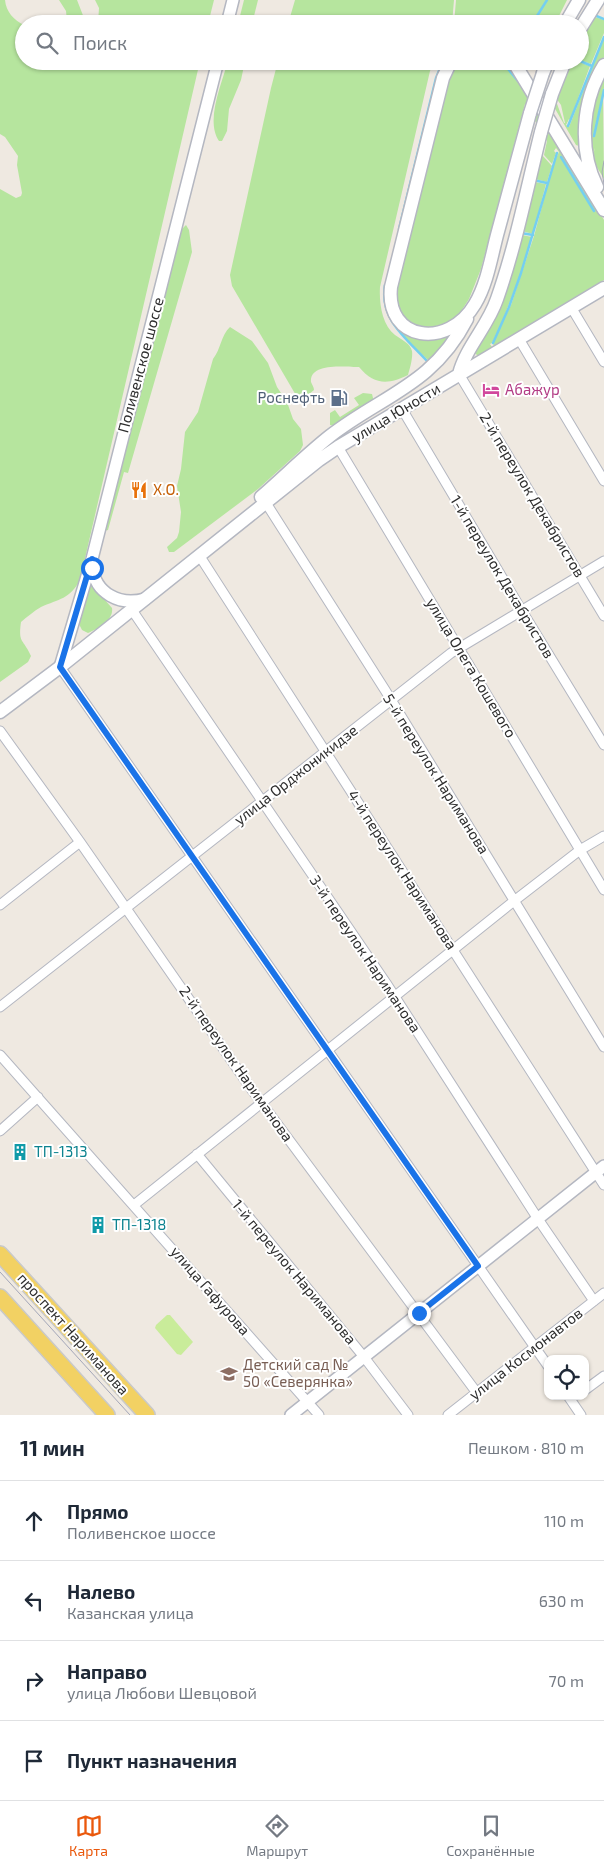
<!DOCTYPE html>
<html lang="ru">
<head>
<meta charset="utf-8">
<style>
  :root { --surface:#fff; --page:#f6f6f7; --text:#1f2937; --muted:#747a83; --line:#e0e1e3; --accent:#ea580c }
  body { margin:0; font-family:"Exo 2",sans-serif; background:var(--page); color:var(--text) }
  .controls { position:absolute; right:15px; bottom:15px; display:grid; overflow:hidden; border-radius:10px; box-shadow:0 1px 4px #0004 }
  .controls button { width:45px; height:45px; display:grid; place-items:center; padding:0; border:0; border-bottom:1px solid var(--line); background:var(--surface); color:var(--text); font:25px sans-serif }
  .stop { position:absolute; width:15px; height:15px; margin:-11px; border:4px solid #1a73e8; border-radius:50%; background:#fff }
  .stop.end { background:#1a73e8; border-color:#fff; box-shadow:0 1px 5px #0008 }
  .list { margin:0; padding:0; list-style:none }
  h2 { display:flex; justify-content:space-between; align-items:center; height:65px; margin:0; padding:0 20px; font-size:21px }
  h2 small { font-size:16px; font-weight:400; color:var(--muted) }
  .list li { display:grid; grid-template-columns:32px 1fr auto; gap:15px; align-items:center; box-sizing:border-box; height:80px; padding:0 20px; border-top:1px solid var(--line) }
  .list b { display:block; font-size:19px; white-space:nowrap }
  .list p { margin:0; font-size:16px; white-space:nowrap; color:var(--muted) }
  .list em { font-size:16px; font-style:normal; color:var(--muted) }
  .icon { flex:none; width:28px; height:28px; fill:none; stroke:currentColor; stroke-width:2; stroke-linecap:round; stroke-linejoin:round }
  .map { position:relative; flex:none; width:604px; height:1415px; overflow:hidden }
  .search { position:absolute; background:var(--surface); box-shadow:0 1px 4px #0004; left:15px; right:15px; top:15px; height:55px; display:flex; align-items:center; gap:12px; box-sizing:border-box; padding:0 18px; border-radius:28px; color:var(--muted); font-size:19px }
  .sheet { height:385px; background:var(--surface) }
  nav { display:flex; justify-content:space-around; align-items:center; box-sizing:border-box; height:70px; border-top:1px solid var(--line); background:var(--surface); font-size:14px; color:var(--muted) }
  nav a { display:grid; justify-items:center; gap:2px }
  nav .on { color:var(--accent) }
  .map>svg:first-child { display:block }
</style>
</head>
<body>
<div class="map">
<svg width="604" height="1415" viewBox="0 0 604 1415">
  <rect width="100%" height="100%" fill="#efe9e1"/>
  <path fill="#b6e59e" d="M0,0H5C6,12 14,20 24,25V61H200L80,580C70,599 59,599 41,607C34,611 27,617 21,622C18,644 23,638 31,656L28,662L0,682V189L16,198L21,196L22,193L17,165L18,156L5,137L0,134Z
    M59,0H77L84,18L82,24H64L67,21L66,11Z
    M95,0H214L208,24H98L99,8Z
    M244,0H258L252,24H238Z
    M295,0H454L452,24H288Z
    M456,0H567L555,24H454Z
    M592,16L604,20V33L591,64L580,60V39Z
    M604,38V57L598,68L579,146L576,145L554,107L556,101L564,123H565L561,105L556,98L570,61H576L590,66L570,120L569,119L566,125L569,127Z
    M228,61H245L241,80L229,109L227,131L222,141H219C205,121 222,83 228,61Z
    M278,61H435L430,71L380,287C379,303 382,325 395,335C402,340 410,343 412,351C413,358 410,368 408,375C388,385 374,385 359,367C348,367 309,362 311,382C312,385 314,387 314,390L308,395L307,401L297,397L232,286L230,275L271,88Z
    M444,61L391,311L435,339L451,335L431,361L428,360C412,344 390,328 386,305L437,79Z
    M456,61H509L604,220V280L494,346L493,344L497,332L492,343L490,344L492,347L478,356L475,353C501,315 511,279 522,235L532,237L521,273L500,327L511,305L534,236L553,165L559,152L556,148L554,151L556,153L552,164L544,155L547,141L525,104L481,269L469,299L458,316L435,330C407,324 401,322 395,292L447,80Z
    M604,74V88L593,136L603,95L604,179C598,168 590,161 595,148L592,154L589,120L595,96Z
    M542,150L543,151L542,155L552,166L547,182L535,179Z
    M534,182L546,184L533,234L522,231Z
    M186,225L189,230L192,252L128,473L124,472L108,530L104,531L130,420L182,229Z
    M230,327L252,341L268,363L277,387L287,402L293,419L301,429L303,445L300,451L258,489L174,552H169L167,547L177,538L179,532L181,512L177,486L181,469L185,432L198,412L213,359C221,349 221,335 230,327Z
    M363,393L372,394L374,402L336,426L330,425V413L335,410L340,417L359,405L354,398Z
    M89,582L112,608C114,620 98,629 88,633L82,630L79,624Z"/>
  <path fill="#c9ec9a" d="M167,1315H170L193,1342L181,1355L177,1354L155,1328L156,1325Z"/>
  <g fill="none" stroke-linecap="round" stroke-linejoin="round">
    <path stroke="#75cff0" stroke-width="2.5" d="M594,15L604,19
      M532,24L547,0
      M580,61L592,66
      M508,69L518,81
      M568,126L604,37
      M594,136L604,90
      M561,157L594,211
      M533,180L547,183
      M399,229L436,78L443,61
      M521,233L533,235
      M385,285C379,319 406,338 427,361
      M493,343L509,307L521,273L557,153"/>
    <g stroke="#b4b7c1" stroke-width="11">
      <path id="minor" d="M571,307L604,362
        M519,339L604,481
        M459,374L604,616
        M402,409L522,611L604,745
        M338,447L604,890
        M266,503L385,690L604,1047
        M199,555L604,1185
        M132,610L386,983L538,1219L594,1301
        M60,667L548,1366
        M0,731L80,842L252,1090L477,1393
        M0,905L80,842
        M0,1007L451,653L604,561
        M0,1055L319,1415
        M0,1131L38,1097
        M197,1154L364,1357L408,1415
        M134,1205L514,901L580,850L604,836
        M585,1390L604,1376
        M568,1396L581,1415
        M448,1415L604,1293"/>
    </g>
    <g stroke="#b4b7c1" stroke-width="14">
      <path id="tertiary" d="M227,24L233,0
        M92,566C95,594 120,606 145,599
        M60,667L92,559L218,61
        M291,1415L604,1166"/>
    </g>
    <g stroke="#b4b7c1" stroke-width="15">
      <path id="secondary" d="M565,24L579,0
        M580,29L598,0
        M451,61L443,78L391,287C385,341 448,350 475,304C487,284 491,258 497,235C508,195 519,154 530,113
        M513,61L604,210
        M543,73L548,61
        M552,94L565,61
        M597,187C578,148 582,101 604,65
        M459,374C466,347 488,326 497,299C516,245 527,188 541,132
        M261,497C284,477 306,455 330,436C383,395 433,385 467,319
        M0,712L60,667L319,460L338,447L604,288"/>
    </g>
    <g stroke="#c9c9c9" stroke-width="18">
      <path id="primary" d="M0,1254L147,1415
        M0,1297L107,1415"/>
    </g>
    <use href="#minor" stroke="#fff" stroke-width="9"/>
    <use href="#tertiary" stroke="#fff" stroke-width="11"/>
    <use href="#secondary" stroke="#fff" stroke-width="12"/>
    <use href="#primary" stroke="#f2d163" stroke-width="15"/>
    <path stroke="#a3a6b8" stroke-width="1" d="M604,161L602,172L604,184
      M0,1272L130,1415"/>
    <g stroke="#b4b7c1" stroke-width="15" stroke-linecap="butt">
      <path id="secondary-bridge" d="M530,113L543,73
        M541,132L552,94"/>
    </g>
    <use href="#secondary-bridge" stroke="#fff" stroke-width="12"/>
  </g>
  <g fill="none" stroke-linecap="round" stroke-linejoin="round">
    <path stroke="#1a73e8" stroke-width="6" d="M92,568V559L60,667L478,1266L419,1313"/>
  </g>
  <defs>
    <g id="hotel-bare" transform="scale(1.35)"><path d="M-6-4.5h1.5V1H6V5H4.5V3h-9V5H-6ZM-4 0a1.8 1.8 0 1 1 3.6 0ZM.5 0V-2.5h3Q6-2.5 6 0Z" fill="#d1479c" stroke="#fff" stroke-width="2.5" paint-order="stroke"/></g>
    <g id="fuel-bare" transform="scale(1.35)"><path d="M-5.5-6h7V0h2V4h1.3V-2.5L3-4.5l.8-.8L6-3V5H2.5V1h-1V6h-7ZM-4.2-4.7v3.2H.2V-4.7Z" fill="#5c6f8a" stroke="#fff" stroke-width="2.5" paint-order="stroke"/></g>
    <g id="restaurant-bare" transform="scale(1.35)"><path d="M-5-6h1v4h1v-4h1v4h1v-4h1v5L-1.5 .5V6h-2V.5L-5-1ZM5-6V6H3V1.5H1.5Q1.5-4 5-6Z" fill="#e8710a" stroke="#fff" stroke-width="2.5" paint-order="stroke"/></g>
    <g id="building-bare" transform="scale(1.35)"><path d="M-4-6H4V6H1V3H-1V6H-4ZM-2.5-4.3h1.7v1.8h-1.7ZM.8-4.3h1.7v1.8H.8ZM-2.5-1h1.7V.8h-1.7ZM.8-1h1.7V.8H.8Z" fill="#0f9aa8" stroke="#fff" stroke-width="2.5" paint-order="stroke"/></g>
    <g id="school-bare" transform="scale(1.35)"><path d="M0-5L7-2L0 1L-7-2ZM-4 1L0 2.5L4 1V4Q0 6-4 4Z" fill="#8d6e63" stroke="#fff" stroke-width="2.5" paint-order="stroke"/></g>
  </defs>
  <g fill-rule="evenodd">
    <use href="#hotel-bare" x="491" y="390"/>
    <use href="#fuel-bare" x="339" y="398"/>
    <use href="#restaurant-bare" x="139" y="490"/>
    <use href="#building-bare" x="20" y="1152"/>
    <use href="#building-bare" x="98" y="1225"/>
    <use href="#school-bare" x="229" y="1374"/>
  </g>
  <g text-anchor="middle" stroke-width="4" stroke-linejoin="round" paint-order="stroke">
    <g font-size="15" fill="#2e2e2e" stroke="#fff">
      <text transform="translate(141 365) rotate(-75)" y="5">Поливенское шоссе</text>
      <text transform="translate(396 413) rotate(-31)" y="5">улица Юности</text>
      <text transform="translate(532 495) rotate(59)" y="5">2-й переулок Декабристов</text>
      <text transform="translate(502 577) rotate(59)" y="5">1-й переулок Декабристов</text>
      <text transform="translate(471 668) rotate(59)" y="5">улица Олега Кошевого</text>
      <text transform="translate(436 774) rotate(58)" y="5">5-й переулок Нариманова</text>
      <text transform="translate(296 775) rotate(-38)" y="5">улица Орджоникидзе</text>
      <text transform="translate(402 870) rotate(57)" y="5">4-й переулок Нариманова</text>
      <text transform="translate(365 954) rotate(56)" y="5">3-й переулок Нариманова</text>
      <text transform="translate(236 1064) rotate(55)" y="5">2-й переулок Нариманова</text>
      <text transform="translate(294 1272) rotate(50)" y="5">1-й переулок Нариманова</text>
      <text transform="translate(210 1291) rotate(49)" y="5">улица Гафурова</text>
      <text transform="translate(73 1334) rotate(48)" y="5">проспект Нариманова</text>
      <text transform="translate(526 1354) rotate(-38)" y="5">улица Космонавтов</text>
    </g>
    <g font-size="15" fill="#b23c85" stroke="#fff" text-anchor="start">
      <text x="505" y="395">Абажур</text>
    </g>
    <g font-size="15" fill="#4e5e75" stroke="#fff" text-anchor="end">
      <text x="325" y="403">Роснефть</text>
    </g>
    <g font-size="15" fill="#c56008" stroke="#fff" text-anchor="start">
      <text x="153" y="495">Х.О.</text>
    </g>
    <g font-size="15" fill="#0d838f" stroke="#fff" text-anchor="start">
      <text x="34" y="1157">ТП-1313</text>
      <text x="112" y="1230">ТП-1318</text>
    </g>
    <g font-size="15" fill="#785e54" stroke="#fff" text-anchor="start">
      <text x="243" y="1370">Детский сад №<tspan x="243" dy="17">50 «Северянка»</tspan></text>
    </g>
  </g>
</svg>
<div class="controls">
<button><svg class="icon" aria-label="locate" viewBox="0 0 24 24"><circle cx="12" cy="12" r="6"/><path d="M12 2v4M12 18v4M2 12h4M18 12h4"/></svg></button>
</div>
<div class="stop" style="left:92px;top:568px"></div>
<div class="stop end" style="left:419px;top:1313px"></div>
<div class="search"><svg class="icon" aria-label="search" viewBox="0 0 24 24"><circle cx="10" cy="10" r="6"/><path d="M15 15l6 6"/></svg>Поиск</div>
</div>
<section class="sheet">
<h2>11 мин<small>Пешком · 810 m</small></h2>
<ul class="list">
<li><svg class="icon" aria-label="ahead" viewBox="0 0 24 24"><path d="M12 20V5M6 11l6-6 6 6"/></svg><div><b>Прямо</b><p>Поливенское шоссе</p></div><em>110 m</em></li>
<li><svg class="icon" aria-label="left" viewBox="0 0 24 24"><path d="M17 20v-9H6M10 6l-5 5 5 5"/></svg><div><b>Налево</b><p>Казанская улица</p></div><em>630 m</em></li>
<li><svg class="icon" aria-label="right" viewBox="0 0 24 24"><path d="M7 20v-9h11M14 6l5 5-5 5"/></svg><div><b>Направо</b><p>улица Любови Шевцовой</p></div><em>70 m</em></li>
<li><svg class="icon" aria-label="arrive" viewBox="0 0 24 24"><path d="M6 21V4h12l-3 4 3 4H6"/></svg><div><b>Пункт назначения</b></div></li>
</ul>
</section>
<nav>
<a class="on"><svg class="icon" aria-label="map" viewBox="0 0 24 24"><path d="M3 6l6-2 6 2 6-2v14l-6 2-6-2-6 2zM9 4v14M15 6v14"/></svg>Карта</a>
<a><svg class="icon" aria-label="directions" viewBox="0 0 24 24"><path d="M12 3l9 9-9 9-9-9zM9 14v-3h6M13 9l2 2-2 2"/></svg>Маршрут</a>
<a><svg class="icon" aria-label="saved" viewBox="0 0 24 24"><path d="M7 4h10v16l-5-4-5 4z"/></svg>Сохранённые</a>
</nav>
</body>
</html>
